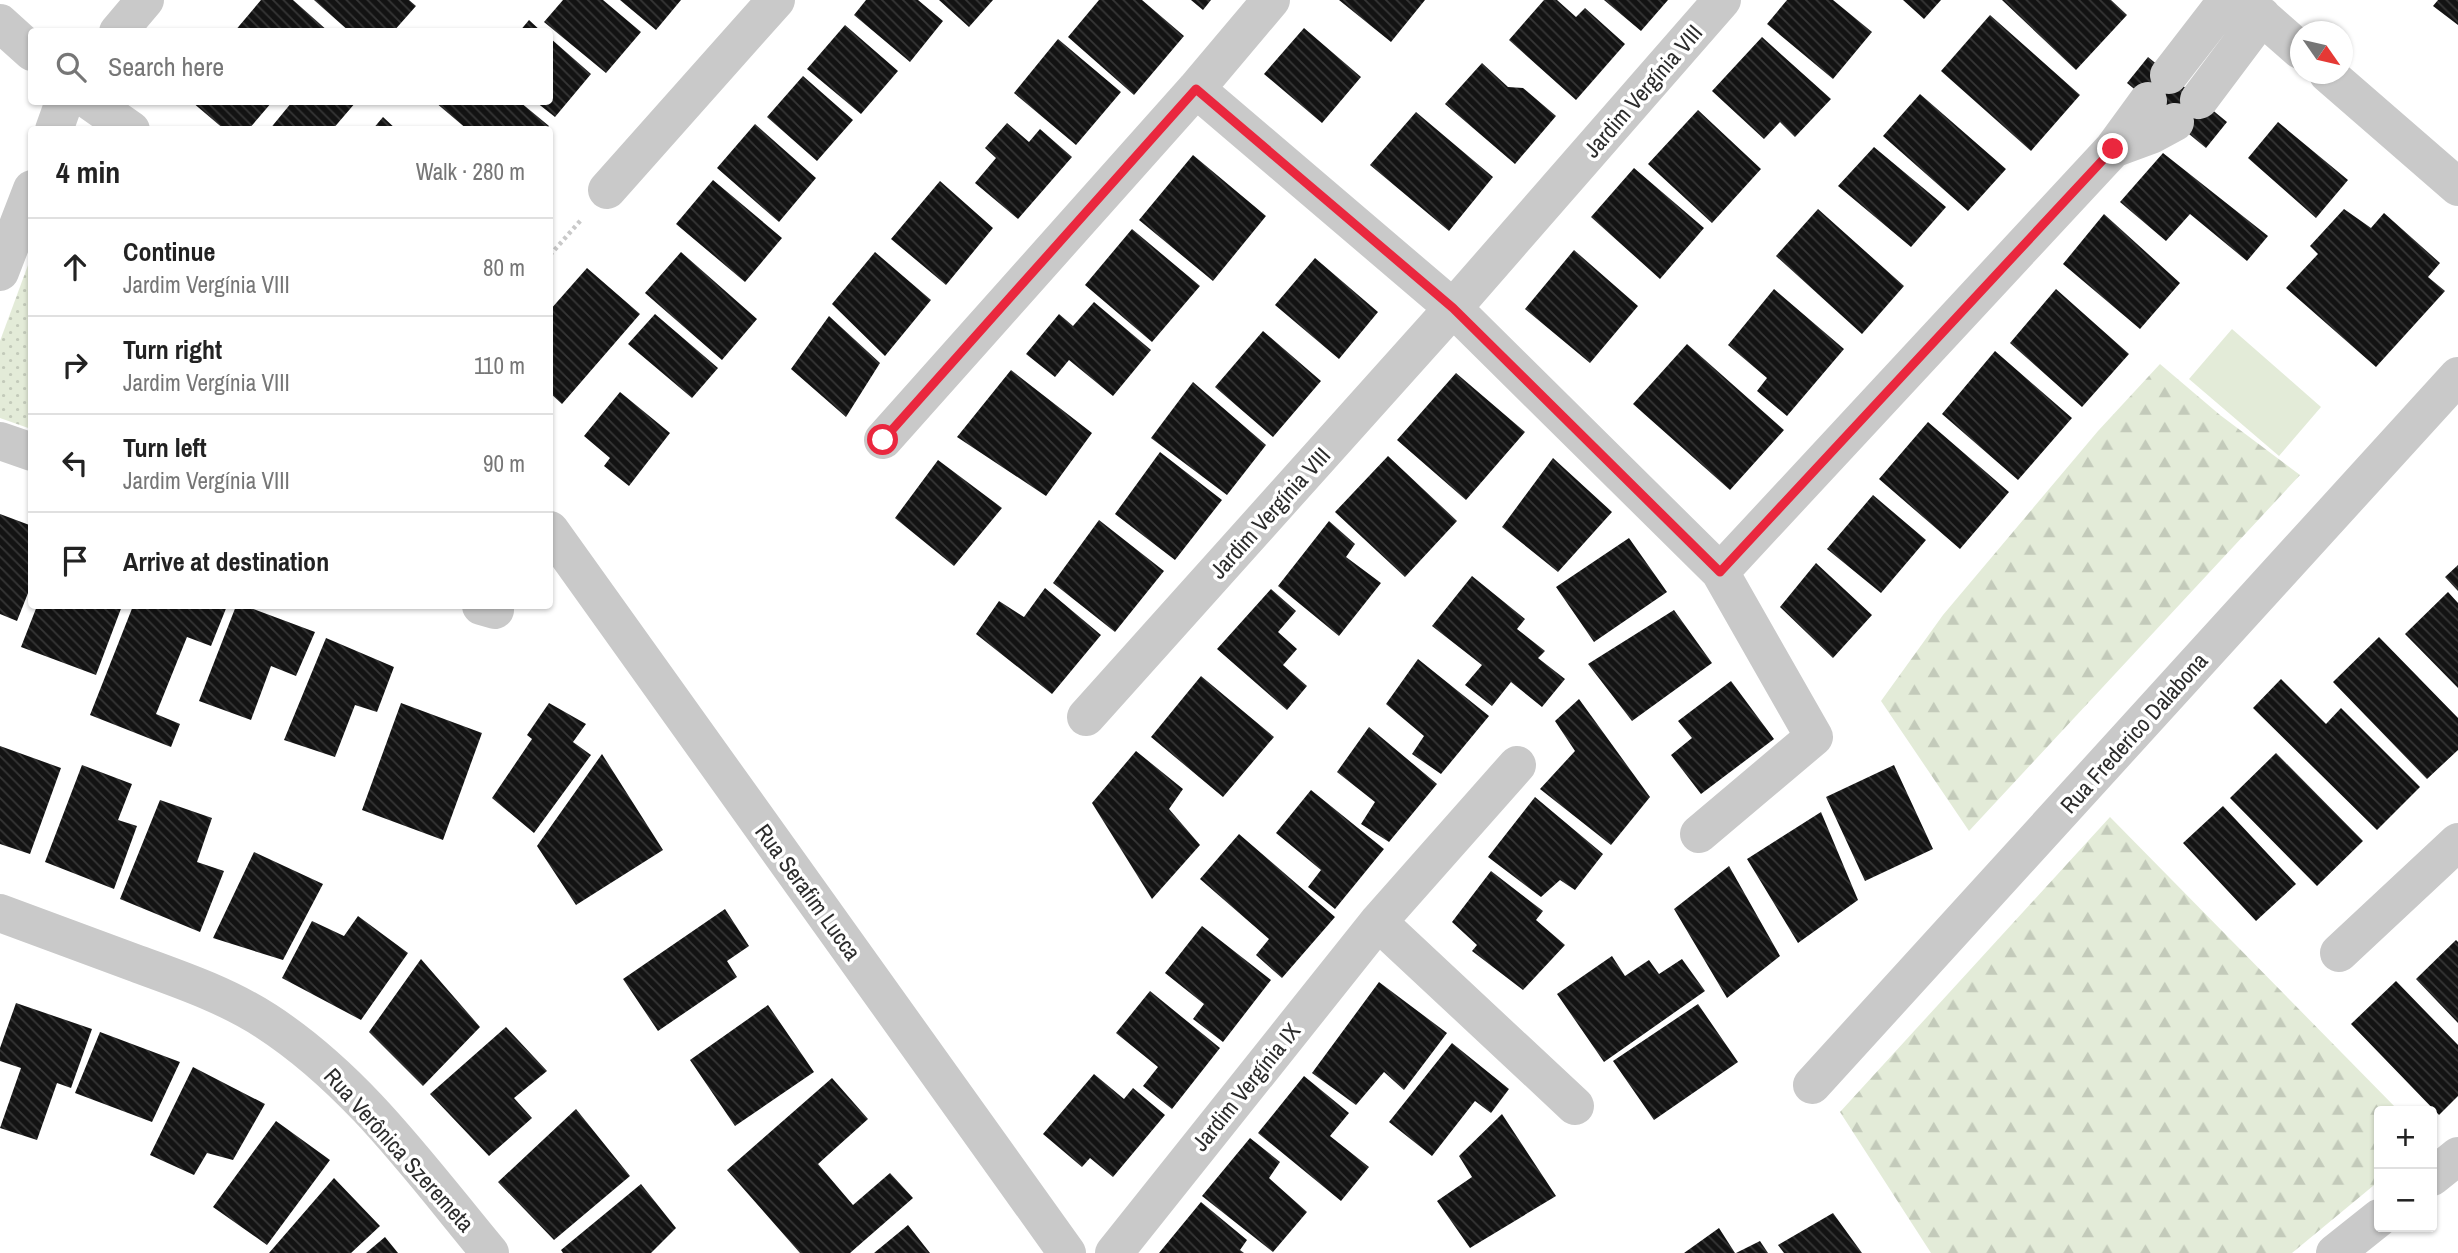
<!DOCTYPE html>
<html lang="en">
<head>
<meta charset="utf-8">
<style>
  :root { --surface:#fff; --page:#f2f2f2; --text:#222; --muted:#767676; --line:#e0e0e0 }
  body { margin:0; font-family:"Archivo Narrow",sans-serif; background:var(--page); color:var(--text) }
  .controls { position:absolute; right:21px; bottom:21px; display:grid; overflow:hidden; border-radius:7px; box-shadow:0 2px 5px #0004 }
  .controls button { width:63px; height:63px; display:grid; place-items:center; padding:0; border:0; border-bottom:2px solid var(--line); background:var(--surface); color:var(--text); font:35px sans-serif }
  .compass { position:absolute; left:2290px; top:21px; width:63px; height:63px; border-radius:50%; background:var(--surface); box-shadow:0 2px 5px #0004; rotate:124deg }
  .stop { position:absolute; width:21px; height:21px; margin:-16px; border:5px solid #ea273e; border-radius:50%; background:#fff }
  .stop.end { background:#ea273e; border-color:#fff; box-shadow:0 2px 7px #0008 }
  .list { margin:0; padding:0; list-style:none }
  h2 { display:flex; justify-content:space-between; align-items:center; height:91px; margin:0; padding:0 28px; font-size:30px }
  h2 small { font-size:23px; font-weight:400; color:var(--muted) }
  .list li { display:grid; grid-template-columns:46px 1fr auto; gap:21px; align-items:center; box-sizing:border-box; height:98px; padding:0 28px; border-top:2px solid var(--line) }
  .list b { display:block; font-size:26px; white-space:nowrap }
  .list p { margin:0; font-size:23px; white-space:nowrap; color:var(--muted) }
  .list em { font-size:23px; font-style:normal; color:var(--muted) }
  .icon { flex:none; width:38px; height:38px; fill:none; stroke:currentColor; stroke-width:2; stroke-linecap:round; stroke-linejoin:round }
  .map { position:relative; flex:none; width:2458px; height:1253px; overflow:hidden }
  .search { position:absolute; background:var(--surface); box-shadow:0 2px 5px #0004; left:28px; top:28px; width:525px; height:77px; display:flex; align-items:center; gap:18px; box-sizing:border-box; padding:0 24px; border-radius:7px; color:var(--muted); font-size:26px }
  .panel { position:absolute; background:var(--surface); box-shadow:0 2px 5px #0004; left:28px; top:126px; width:525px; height:483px; border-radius:7px }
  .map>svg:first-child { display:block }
</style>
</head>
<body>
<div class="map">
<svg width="2458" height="1253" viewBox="0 0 2458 1253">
  <defs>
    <pattern id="forest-firs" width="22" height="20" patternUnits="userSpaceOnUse" patternTransform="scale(1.75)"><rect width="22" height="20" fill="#e3ebd8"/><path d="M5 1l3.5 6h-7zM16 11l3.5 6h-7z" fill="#c3caba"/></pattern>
    <pattern id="park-dots" width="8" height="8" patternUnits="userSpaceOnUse" patternTransform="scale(1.75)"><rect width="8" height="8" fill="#e3ebd8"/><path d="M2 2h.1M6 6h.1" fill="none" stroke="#c3caba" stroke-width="1.8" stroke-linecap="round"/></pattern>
    <pattern id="building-back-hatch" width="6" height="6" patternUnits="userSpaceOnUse" patternTransform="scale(1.75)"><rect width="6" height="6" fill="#131313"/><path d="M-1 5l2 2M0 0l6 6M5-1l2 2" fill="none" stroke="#363636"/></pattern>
  </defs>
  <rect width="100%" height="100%" fill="#fff"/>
  <path fill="#e3ebd8" d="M2232,329L2321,407L2279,456L2189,379Z"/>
  <path fill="url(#forest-firs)" d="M2160,364L2220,415L2300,475L1969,831L1881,701L1943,615L2098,431Z
    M2110,817L2399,1111H2379V1181L2292,1253H1931L1840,1112Z"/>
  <path fill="url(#park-dots)" d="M31,257V429L0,418V341Z"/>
  <path fill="url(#building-back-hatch)" d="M261,0H293L329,32H234Z
    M314,0H409L416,6L393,32H350Z
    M563,0H603L641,32L606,73L544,22Z
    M620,0H681L656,30Z
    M866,0H918L943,21L910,62L854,15Z
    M939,0H993L969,27Z
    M1099,0H1142L1184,36L1134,95L1068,37Z
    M1191,0H1211L1203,10Z
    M1339,0H1425L1391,42Z
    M1544,0H1557L1576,17L1585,8L1625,44L1576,100L1509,40Z
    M1604,0H1668L1641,31Z
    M1787,0H1833L1872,32L1833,79L1767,24Z
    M1903,0H1941L1924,19Z
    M2002,0H2111L2127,15L2076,70Z
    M2438,0H2458V25L2433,6Z
    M1990,15L2080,95L2031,151L1941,71Z
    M529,20L542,32H519Z
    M845,25L898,71L861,114L807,69Z
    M1304,28L1361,77L1322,123L1264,74Z
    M1762,37L1831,99L1795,137L1780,122L1764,139L1712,91Z
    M550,38L591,74L555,117L536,102H550Z
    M1058,39L1121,92L1076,145L1014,93Z
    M2148,57L2227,122L2206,148L2127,83Z
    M1482,63L1508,87L1523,88L1556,116L1515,164L1445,104Z
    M803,76L853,120L817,161L767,117Z
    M1920,94L2006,169L1968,211L1883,136Z
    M192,102H272L248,130H225Z
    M292,102H356L332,130H269Z
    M435,102H520L549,126L546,130H468Z
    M1698,110L1761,169L1712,223L1648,164Z
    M1416,112L1493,177L1449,231L1370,165Z
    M383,117L397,130H372Z
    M2278,122L2348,180L2316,218L2248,158Z
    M1007,123L1029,142L1040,129L1072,157L1018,219L975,183L996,158L985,148Z
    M755,124L816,178L779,222L717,168Z
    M1874,147L1946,207L1911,247L1838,186Z
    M2163,153L2268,236L2247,261L2190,214L2166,241L2120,202Z
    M1193,155L1266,216L1213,281L1139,220Z
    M1634,168L1704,228L1660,279L1591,217Z
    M713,180L782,238L745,282L676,224Z
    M940,181L993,228L946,285L891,239Z
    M1818,209L1904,286L1862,334L1776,256Z
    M2344,209L2371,228L2384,213L2440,263L2428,277L2445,291L2376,367L2286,288L2318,254L2310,246Z
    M2104,214L2180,283L2140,329L2063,264Z
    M1132,229L1200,286L1152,342L1085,285Z
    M1574,250L1638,306L1590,363L1525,309Z
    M681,252L757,319L722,360L645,293Z
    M875,252L931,300L885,356L832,304Z
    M1315,258L1378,312L1339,359L1275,305Z
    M587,268L640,314L562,404L550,393V310Z
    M1774,289L1844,349L1787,416L1757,391L1767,378L1728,345Z
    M2056,289L2129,354L2082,407L2010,343Z
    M1094,302L1151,350L1113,396L1069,360L1055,377L1026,354L1059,314L1073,326Z
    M655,314L718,368L692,398L628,344Z
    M829,316L880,363L846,417L791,369Z
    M1263,331L1321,381L1273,437L1215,387Z
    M1687,344L1784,430L1730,490L1633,404Z
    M1995,351L2072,418L2018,480L1942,414Z
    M1011,370L1092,433L1046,496L957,437Z
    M1456,373L1525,432L1466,500L1397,440Z
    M1193,382L1266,445L1227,495L1151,438Z
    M620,392L670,433L629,486L604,466L610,458L584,436Z
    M1928,422L2009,492L1960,549L1879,479Z
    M1160,452L1222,500L1175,560L1115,514Z
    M1388,456L1457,521L1405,577L1335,512Z
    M1553,458L1612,512L1558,572L1502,527Z
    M938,460L1002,508L954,566L895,518Z
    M1873,495L1926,540L1881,593L1827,549Z
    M0,514L32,526V583L17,621L0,614Z
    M1099,520L1164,571L1115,632L1053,583Z
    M1329,521L1355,544L1346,557L1381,583L1339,636L1278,586Z
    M1629,538L1667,592L1594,642L1556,587Z
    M1816,563L1872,615L1833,658L1780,607Z
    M2458,565V591L2445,577Z
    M1472,576L1525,619L1517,629L1545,651L1538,658L1565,679L1542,707L1511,682L1492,706L1465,685L1482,665L1432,626Z
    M1045,588L1101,635L1052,694L976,634L999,601L1024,617Z
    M1271,589L1296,611L1278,632L1297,649L1283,665L1307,686L1287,710L1217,649Z
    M2448,592L2458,603V688L2405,634Z
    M37,606H122L96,675L21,647Z
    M133,606H227L211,646L187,637L156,714L180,724L171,747L90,715Z
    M236,606H245L315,632L296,676L271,666L251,720L199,701Z
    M1674,610L1712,663L1632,721L1588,664Z
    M2379,637L2458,718V750L2427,779L2333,682Z
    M326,638L394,667L377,712L355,705L335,757L284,740Z
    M1418,659L1489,716L1441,774L1412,754L1424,736L1386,704Z
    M1201,676L1274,737L1223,797L1151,737Z
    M2281,679L2326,724L2341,708L2420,787L2377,830L2253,708Z
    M1731,681L1774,739L1701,794L1671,755L1692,738L1678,721Z
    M1579,699L1650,797L1611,845L1540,789L1575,751L1555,721Z
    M401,703L482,733L443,840L362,810Z
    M549,703L586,724L573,742L591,755L534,833L492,798L532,739L527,735Z
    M1369,727L1437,784L1389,842L1361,824L1375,802L1337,772Z
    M0,746L61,768L30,854L0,844Z
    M1136,751L1183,789L1169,809L1200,845L1152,899L1092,803Z
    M2276,753L2363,841L2317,886L2230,798Z
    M602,754L663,850L576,905L537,846Z
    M82,765L132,784L118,820L137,826L114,889L45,862Z
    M1894,765L1933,849L1865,881L1826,797Z
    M1311,790L1384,849L1335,909L1308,887L1321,870L1276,833Z
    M1535,797L1603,854L1575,890L1560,880L1541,897L1488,857Z
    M160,800L212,818L197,862L224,871L200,932L120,899Z
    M2223,806L2296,884L2256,921L2183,843Z
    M1821,812L1858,900L1798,943L1747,859Z
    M1239,834L1335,917L1282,978L1256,955L1269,939L1200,879Z
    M254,852L323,884L283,960L213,938Z
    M1729,866L1780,956L1727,998L1674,909Z
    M1491,871L1543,911L1536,920L1565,945L1523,990L1472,951L1477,945L1452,922Z
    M725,909L749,946L727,961L737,977L658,1031L623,979Z
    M358,916L408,953L361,1020L282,978L312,921L344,936Z
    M1202,926L1271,980L1223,1042L1193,1019L1204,1004L1165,973Z
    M2456,940L2458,942V1023L2416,979Z
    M1612,956L1625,976L1649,960L1659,974L1682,959L1705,991L1604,1062L1557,994Z
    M421,959L480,1027L423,1086L369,1032Z
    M2396,981L2458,1045V1096L2439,1115L2351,1024Z
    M1379,982L1447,1033L1404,1090L1384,1072L1356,1105L1312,1073Z
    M1150,991L1220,1048L1172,1109L1143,1086L1158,1067L1116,1033Z
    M16,1003L92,1029L71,1088L57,1083L37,1140L0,1128L21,1068L0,1061V1048Z
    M1698,1004L1738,1062L1654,1120L1613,1061Z
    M768,1005L814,1072L735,1126L690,1060Z
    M506,1027L547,1071L514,1098L532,1118L489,1156L430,1094Z
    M100,1032L180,1062L152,1122L75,1093Z
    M1452,1043L1509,1089L1491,1113L1475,1101L1432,1156L1389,1122Z
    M193,1067L265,1104L233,1160L207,1153L194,1175L150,1155Z
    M1094,1074L1124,1099L1133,1088L1165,1115L1113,1177L1090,1158L1082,1167L1043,1134Z
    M1304,1076L1349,1113L1330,1136L1369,1167L1341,1201L1258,1133Z
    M832,1078L868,1119L818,1164L853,1205L890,1173L913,1198L850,1253H800L727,1170Z
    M576,1109L630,1176L554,1240L498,1182Z
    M1502,1114L1556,1196L1470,1248L1437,1201L1472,1177L1459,1156Z
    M276,1121L330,1160L267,1245L213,1207Z
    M1250,1138L1280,1162L1269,1178L1307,1212L1273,1252L1202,1196Z
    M334,1178L380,1226L351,1253H269Z
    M641,1184L676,1228L651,1253H563L561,1250Z
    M1201,1202L1247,1240L1240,1250L1244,1253H1159Z
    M1833,1213L1862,1253H1784L1778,1245Z
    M908,1225L930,1253H874Z
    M1719,1228L1735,1253H1684Z
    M385,1237L398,1253H366Z
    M1760,1241L1768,1253H1736Z"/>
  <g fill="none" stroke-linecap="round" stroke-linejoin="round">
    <path stroke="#c9c9c9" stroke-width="4.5" stroke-dasharray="3.5 3.5" stroke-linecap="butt" d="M550,255L581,220"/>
    <path stroke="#c9c9c9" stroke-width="38" d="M2243,0L2300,50
      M0,23L32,52
      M118,32L145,0
      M2328,74L2458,187
      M2169,75L2227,0
      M1196,89L1453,308L1720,572L1814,737L1699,834
      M2199,100L2262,16
      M91,102L131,130
      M54,130L64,102
      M2113,149L2151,135L2175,122
      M607,190L776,0
      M0,272L32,189
      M883,440L1196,89L1271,0
      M0,441L32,452
      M550,530L1067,1253
      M1720,572L2113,149L2148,101
      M481,606L495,610
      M1086,717L1453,308L1722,0
      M0,913C45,930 90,946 135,963C179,979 226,995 266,1021C357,1080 421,1170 490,1253
      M1378,922L1575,1106
      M2339,953L2458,842
      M1812,1085L2458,376
      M2432,1177L2458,1156
      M1114,1253L1378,922L1517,765
      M2335,1253L2379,1218"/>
  </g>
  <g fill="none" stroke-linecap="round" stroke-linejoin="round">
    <path stroke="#ea273e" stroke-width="9" d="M883,440L1196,89L1453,308L1720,572L2113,149"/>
  </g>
  <g text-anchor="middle" stroke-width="7" stroke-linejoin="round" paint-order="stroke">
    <g font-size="23" fill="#2c2c2c" stroke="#fff">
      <text transform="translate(1643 91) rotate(-49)" y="8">Jardim Vergínia VIII</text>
      <text transform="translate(1270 513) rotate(-48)" y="8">Jardim Vergínia VIII</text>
      <text transform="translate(2134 733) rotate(-48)" y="8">Rua Frederico Dalabona</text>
      <text transform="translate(808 892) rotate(54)" y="8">Rua Serafim Lucca</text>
      <text transform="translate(1246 1087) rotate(-51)" y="8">Jardim Vergínia IX</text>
      <text transform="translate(399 1150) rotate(48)" y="8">Rua Verônica Szeremeta</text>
    </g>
  </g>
</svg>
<div class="controls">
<button>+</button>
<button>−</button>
</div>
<svg class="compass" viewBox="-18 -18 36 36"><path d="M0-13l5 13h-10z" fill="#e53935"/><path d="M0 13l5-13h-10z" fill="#767676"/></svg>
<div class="stop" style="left:883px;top:440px"></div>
<div class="stop end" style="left:2113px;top:149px"></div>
<div class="search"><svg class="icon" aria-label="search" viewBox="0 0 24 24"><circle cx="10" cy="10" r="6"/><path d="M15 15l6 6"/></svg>Search here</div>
<section class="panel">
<h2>4 min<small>Walk · 280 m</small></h2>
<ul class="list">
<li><svg class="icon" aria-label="ahead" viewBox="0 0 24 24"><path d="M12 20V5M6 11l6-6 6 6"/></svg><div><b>Continue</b><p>Jardim Vergínia VIII</p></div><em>80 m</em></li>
<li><svg class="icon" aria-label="right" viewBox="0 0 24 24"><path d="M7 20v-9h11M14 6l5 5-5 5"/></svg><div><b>Turn right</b><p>Jardim Vergínia VIII</p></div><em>110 m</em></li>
<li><svg class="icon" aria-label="left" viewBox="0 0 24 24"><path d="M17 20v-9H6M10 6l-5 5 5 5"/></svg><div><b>Turn left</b><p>Jardim Vergínia VIII</p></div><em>90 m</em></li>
<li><svg class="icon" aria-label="arrive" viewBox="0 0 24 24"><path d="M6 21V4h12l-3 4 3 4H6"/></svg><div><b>Arrive at destination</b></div></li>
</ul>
</section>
</div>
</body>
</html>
